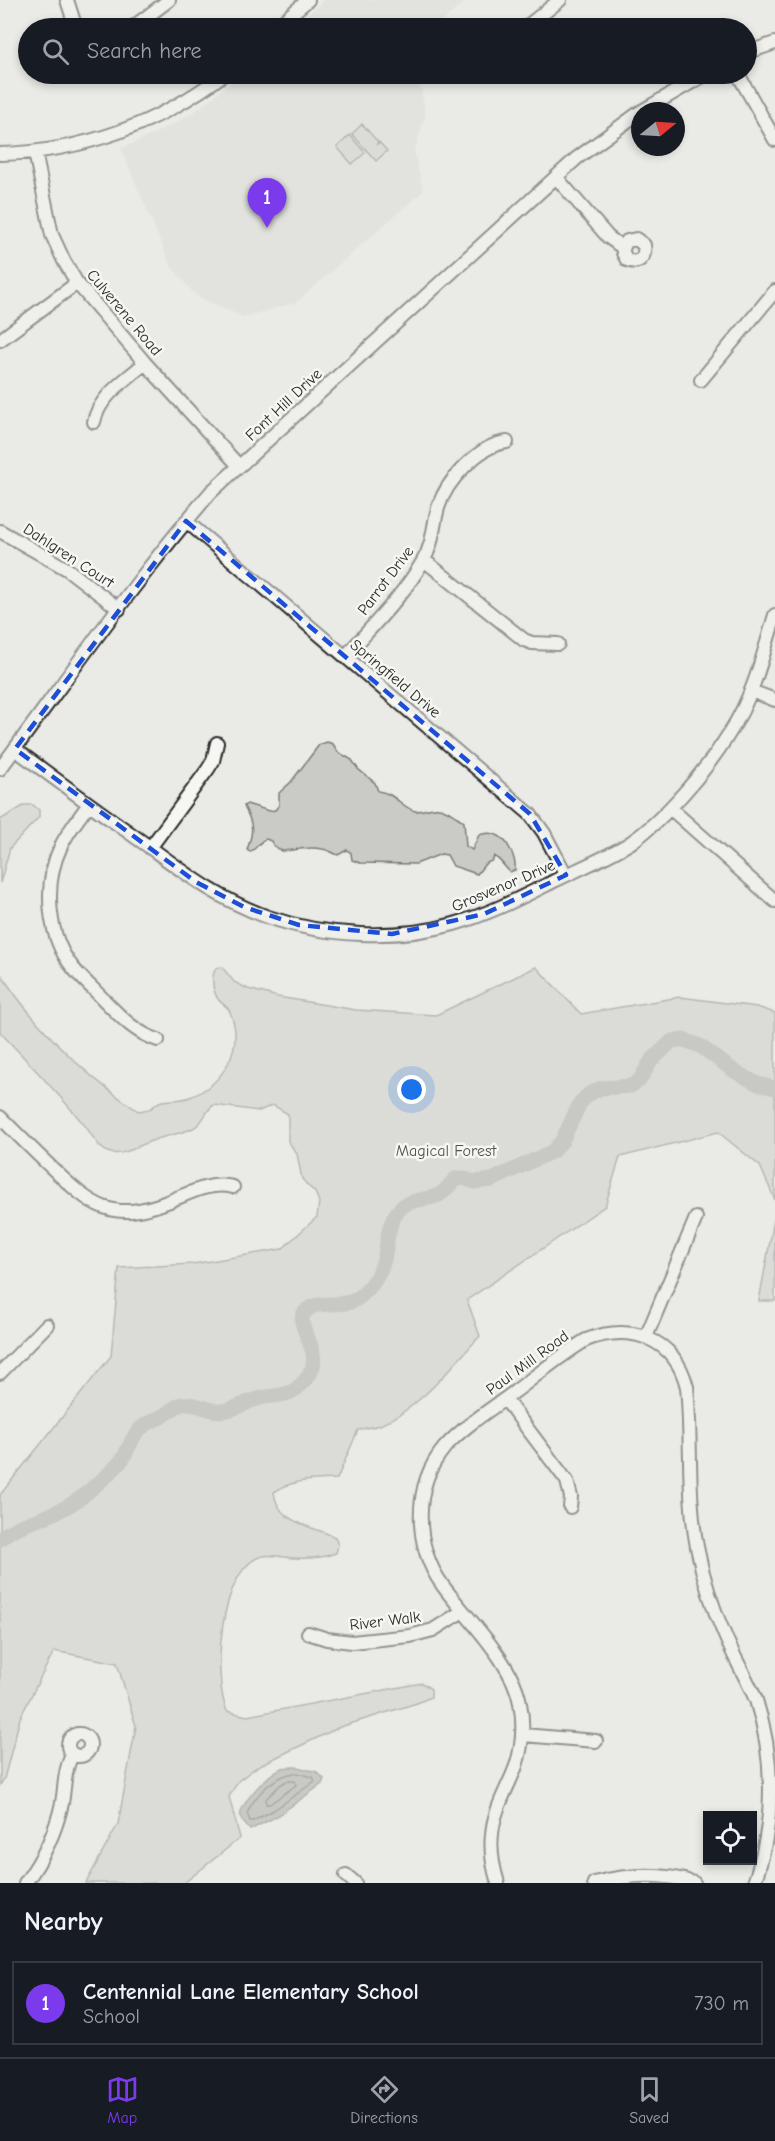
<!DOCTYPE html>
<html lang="en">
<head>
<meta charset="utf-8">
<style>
  :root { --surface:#171b24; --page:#242831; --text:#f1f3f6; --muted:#9ea1a6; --line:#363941; --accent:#7c3aed }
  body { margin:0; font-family:"Comic Neue",sans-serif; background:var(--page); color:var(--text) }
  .controls { position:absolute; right:18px; bottom:18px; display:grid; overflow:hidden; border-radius:0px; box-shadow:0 3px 9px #0003 }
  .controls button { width:54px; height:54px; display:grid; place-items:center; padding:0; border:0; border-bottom:2px solid var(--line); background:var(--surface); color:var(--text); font:30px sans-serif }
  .compass { position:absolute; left:631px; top:102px; width:54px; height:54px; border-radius:50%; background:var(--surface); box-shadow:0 3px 9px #0003; rotate:72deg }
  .you { position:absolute; left:412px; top:1090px; width:21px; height:21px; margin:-15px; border:4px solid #fff; border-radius:50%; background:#1a73e8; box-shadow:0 0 0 9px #1a73e833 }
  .badge { display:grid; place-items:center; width:39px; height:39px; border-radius:50%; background:var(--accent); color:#fff; font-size:20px; font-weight:700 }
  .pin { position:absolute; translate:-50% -50px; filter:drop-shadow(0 2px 3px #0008) }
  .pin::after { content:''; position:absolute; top:32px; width:21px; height:18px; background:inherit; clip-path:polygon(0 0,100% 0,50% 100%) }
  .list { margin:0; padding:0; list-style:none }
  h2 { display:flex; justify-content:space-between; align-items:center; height:78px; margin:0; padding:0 24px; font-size:26px }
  h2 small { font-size:20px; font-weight:400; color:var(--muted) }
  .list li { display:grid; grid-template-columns:39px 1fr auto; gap:18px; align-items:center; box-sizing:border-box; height:84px; margin:0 12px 12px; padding:0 12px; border:2px solid var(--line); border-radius:0px }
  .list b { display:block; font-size:22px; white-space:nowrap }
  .list p { margin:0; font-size:20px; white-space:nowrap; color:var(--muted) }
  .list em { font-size:20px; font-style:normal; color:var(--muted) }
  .icon { flex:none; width:33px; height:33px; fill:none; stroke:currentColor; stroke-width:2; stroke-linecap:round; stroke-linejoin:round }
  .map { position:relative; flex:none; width:775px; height:1883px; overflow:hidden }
  .search { position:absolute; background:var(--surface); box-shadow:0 3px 9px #0003; left:18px; right:18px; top:18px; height:66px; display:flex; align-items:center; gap:15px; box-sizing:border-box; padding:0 21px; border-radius:33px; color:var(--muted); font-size:22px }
  .sheet { height:174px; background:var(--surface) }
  nav { display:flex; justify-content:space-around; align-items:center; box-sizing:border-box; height:84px; border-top:2px solid var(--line); background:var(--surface); font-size:16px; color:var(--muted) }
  nav a { display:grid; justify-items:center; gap:3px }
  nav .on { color:var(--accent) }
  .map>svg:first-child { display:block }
</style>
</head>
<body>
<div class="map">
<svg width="775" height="1883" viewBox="0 0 775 1883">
  <rect width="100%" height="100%" fill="#eaeae6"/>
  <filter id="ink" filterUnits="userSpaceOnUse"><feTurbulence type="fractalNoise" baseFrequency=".0167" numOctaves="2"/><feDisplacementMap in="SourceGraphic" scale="12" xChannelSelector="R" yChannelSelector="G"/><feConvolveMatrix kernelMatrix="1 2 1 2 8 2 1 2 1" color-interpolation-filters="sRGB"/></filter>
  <g filter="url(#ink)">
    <path fill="#dadad6" d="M324,0H467L434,28H292Z
      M242,74H416L422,92L425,116L414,152L423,191L295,303L243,317L196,296L171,266L121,149L168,127L194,112Z"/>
    <path fill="#cacac7" stroke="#7a7a79" stroke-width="1.5" d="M362,124L378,142L376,145L379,142L387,151L376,161L352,134Z
      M350,135L365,153L352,164L337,147Z
      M327,742L333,744L338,752L352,760L358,769L375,783L378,791C395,793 401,807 415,811C423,812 432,806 439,808C446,809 458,817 464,822L466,846L472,850L479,835C494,830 504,836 511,851C514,857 516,862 515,870L510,872C505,868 502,861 494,856L493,860L485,864L477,874L453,866L447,855L441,854L416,864L360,863L352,860L351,853L347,850L338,855C335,854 332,852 329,851C314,845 297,850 282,851L273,845L271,841L266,839C258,842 257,849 250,852L247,850C250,841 254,830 250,820C249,815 246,812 244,806L247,804L269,811L275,810L279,805V793L291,782L319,745Z
      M25,805H33L39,810V817L10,848L0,883V820Z
      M222,967L234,982L248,989L278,997L356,1010L436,1015L536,967L581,1014L680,997L757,1007L775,1013V1200L760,1166L718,1132L620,1157L605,1206L467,1300L480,1336C452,1366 419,1409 380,1425C373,1427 365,1428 358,1430L337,1479C314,1480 294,1479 274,1492C277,1524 311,1525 335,1537L338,1545L336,1553C322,1558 310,1559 295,1558C285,1558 273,1554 263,1556C219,1566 212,1678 227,1711L247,1716L422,1683L431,1689V1697L417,1703L340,1727L258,1766L238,1781L229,1797L240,1838L184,1883H86L118,1824L136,1726L117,1663L54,1651L20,1718L4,1779L0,1785V1495L111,1356L119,1268L193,1264L282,1249L317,1217L319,1202L315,1192L308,1186L302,1179L297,1154L288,1141V1114L273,1105L259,1111L214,1105C205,1110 204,1123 193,1128C181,1134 167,1135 154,1140C140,1144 126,1156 111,1153C100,1151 92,1135 86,1127C59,1094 29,1063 0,1032V973C36,1027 84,1075 138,1111C142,1110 148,1110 151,1108C156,1105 157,1102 162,1101C171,1099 182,1101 190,1097C224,1084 245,1047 230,1012C228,1006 221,1004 218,999C212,990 211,976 216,968Z
      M775,1214V1301H759Z"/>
    <path fill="#a1a19e" stroke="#727270" stroke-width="1.5" d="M297,1767L317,1772L324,1779L322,1784L277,1816L250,1830C247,1826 243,1823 241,1818C237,1805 270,1772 282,1768C287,1767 292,1767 297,1767Z"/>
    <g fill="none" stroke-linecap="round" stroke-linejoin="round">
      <path stroke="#5a5a59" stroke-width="1.5" d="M297,1773L313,1777L315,1781L274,1810L253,1821H250L247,1813C256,1794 275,1774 297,1773Z
        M287,1781H295L296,1785L270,1804H266V1799L280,1785Z"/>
      <path stroke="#a1a19e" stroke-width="15" d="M0,1539C13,1527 29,1523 45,1517C60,1511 79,1501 91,1489C102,1480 116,1469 124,1457C129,1448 132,1437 139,1430C146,1423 155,1420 163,1416C169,1412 175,1406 182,1404C194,1402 206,1410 218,1411C233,1412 246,1401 261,1398C273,1395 285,1397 296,1389C338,1357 290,1329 305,1312C317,1298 342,1309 357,1299C371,1289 383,1271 385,1254C388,1238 388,1224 398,1211C408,1198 425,1201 439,1195C445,1192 450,1184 455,1179L463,1178L474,1182L492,1180L553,1151L562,1141L580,1103L589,1094L601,1088L631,1086L639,1081L651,1061L672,1041L684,1040L700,1046L734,1071L758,1084L775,1088"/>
      <g stroke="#2b2b2b" stroke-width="16">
        <path id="minor" d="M67,0L76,28
          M132,28L169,0
          M275,28L308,0
          M525,28L560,0
          M746,53L775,43
          M738,74L775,140
          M642,111L706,74
          M35,152L52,235L64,261L77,283L145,363L239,466
          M0,154C82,152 159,124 224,74
          M556,177L608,237L623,248V253L627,260C639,265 646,257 644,245L636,239L627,241L623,248
          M0,340L77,283
          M701,380L775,291
          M94,422C99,396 126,380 145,363
          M186,521L530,814L544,833L566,875
          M0,531L67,569L119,609
          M424,560L524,640L532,643L558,644
          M345,657C371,627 404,595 423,561C433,545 433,526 438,508C446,481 479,445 507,442
          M751,691L775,700
          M15,749C59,782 103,814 148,846C189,876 220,900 268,917C326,937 396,940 454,924C489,914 520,898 552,882C578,869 606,858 630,843C664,820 709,767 730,732C753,697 763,655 775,615
          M0,769C69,676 135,580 211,492L556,177L577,158L640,112
          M89,804C79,818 68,831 61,846C43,884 47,937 74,969C83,980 94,989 103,999C120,1016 135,1033 158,1040
          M670,808L775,901
          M150,848L208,769L213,761L217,743
          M0,1117C18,1135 35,1152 53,1169C92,1206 112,1223 167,1202C188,1194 210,1181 233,1187
          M646,1337L696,1218
          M0,1373L47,1325
          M505,1399L567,1481L571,1497L570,1507
          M308,1633L327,1639L352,1642L410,1636L433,1630L463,1611
          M68 1745a11 11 0 1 1 22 0a11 11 0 1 1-22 0Z
          M523,1735L596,1741
          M346,1875L355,1883
          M25,1883C42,1860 56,1831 62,1803C65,1787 64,1768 73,1754
          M498,1883C493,1867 490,1851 492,1834C494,1809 508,1788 516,1766C523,1745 524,1724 520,1703C513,1662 468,1620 443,1586C414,1546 412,1486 445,1447C464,1426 490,1410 513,1393C537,1375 560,1356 586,1340C631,1323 675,1338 687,1387C692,1440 687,1495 697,1547C703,1578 713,1609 726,1638C735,1659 747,1679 756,1700C775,1759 775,1825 754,1883
          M594,1883C626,1875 661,1872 694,1883"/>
      </g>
      <use href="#minor" stroke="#f6f6f2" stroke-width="12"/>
    </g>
  </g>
  <path d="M0 0H775V1883H0ZM186,521L530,814L566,875L484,914L392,934L299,925L244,907L196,882L15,749Z" fill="#eaeae6" fill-opacity=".55" fill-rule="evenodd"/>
  <path fill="none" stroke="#1d4ed8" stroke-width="4.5" stroke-dasharray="12 8" stroke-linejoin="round" d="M186,521L530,814L566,875L484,914L392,934L299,925L244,907L196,882L15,749Z"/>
  <g text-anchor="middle" stroke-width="5" stroke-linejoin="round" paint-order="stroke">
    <g font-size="16" fill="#2b2b2b" stroke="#f6f6f2">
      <text transform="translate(125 312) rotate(50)" y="6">Culverene Road</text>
      <text transform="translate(283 404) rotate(-43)" y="6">Font Hill Drive</text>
      <text transform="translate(69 555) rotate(33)" y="6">Dahlgren Court</text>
      <text transform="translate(385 580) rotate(-53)" y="6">Parrot Drive</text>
      <text transform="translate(396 678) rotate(40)" y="6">Springfield Drive</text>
      <text transform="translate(503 885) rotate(-23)" y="6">Grosvenor Drive</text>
      <text transform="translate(527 1362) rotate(-36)" y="6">Paul Mill Road</text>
      <text transform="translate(385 1620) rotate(-7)" y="6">River Walk</text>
    </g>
    <g font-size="16" fill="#535352" stroke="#f6f6f2">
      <text x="446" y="1156">Magical Forest</text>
    </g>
  </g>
</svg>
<div class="controls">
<button><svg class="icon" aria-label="locate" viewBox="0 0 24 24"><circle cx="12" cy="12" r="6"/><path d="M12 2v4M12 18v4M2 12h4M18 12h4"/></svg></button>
</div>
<svg class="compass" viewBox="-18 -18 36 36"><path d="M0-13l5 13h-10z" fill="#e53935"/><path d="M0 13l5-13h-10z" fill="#9ea1a6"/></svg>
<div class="you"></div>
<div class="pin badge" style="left:267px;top:228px">1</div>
<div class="search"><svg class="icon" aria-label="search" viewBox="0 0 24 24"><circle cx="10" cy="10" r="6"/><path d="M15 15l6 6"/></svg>Search here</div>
</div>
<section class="sheet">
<h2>Nearby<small></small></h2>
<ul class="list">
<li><span class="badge">1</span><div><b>Centennial Lane Elementary School</b><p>School</p></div><em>730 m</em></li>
</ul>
</section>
<nav>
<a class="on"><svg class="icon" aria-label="map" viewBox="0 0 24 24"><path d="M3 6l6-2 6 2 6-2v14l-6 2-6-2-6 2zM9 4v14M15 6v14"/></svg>Map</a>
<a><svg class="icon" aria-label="directions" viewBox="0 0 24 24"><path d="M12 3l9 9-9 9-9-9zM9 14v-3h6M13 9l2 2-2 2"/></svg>Directions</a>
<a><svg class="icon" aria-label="saved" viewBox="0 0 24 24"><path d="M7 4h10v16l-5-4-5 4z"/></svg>Saved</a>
</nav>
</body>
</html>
